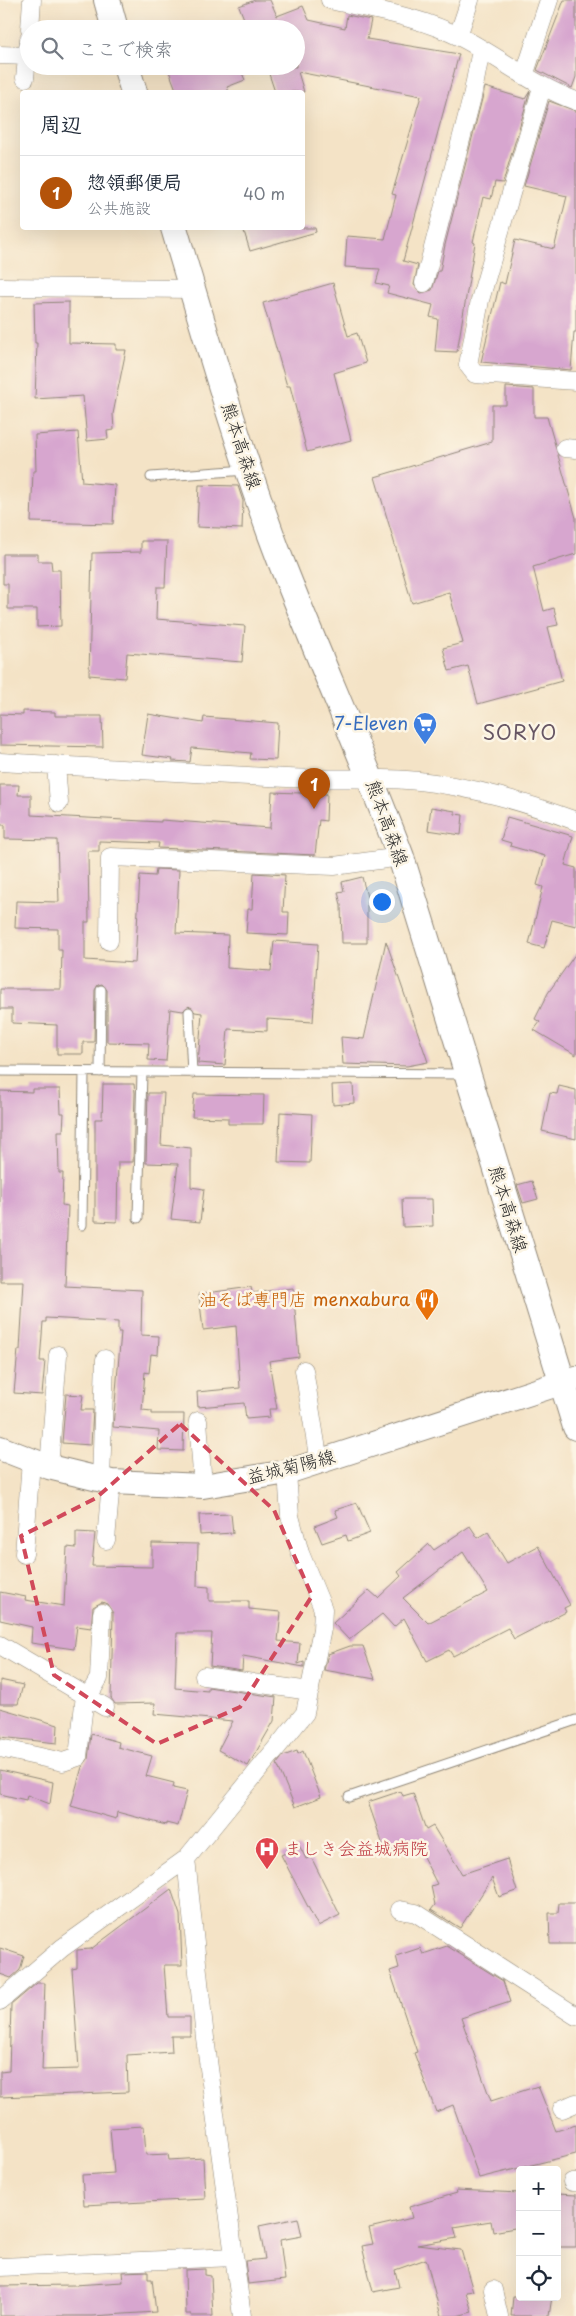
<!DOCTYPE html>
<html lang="ja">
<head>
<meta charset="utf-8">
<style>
  :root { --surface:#fff; --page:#f6f6f7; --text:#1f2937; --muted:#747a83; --line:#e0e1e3; --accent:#b45309 }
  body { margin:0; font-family:"Playpen Sans","Klee One",sans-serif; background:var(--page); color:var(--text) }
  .controls { position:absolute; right:15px; bottom:15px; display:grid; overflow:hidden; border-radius:5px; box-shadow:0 5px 20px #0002 }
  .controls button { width:45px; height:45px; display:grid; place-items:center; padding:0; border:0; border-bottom:1px solid var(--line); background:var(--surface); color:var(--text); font:25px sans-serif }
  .you { position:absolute; left:381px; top:901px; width:18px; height:18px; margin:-12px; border:4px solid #fff; border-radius:50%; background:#1a73e8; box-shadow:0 0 0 8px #1a73e833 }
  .badge { display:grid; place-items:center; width:32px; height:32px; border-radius:50%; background:var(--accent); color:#fff; font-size:16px; font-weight:700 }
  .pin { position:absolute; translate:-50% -41px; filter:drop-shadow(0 1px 2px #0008) }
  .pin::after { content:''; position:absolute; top:26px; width:18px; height:15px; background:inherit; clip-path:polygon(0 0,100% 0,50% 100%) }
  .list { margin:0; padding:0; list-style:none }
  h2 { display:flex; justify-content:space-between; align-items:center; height:65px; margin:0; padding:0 20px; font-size:21px }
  h2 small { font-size:16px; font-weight:400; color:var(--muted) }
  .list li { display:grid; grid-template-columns:32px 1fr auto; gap:15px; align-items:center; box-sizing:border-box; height:75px; padding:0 20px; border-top:1px solid var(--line) }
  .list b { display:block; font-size:19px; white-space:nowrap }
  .list p { margin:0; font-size:16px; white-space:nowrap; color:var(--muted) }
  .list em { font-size:16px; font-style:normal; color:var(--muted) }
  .icon { flex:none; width:28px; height:28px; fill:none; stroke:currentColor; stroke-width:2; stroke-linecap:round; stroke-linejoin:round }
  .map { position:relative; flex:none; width:576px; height:2316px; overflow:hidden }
  .search { position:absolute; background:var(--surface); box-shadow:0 5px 20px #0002; left:20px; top:20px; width:285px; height:55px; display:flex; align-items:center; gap:12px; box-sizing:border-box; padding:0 18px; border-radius:28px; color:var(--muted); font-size:19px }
  .panel { position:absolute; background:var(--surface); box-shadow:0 5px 20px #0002; left:20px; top:90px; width:285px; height:140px; border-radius:5px }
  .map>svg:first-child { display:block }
</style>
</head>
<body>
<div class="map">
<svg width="576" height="2316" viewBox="0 0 576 2316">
  <rect width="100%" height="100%" fill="#fcf5e5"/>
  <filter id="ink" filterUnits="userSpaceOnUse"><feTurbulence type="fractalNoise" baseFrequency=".02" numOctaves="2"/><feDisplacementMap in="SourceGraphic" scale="10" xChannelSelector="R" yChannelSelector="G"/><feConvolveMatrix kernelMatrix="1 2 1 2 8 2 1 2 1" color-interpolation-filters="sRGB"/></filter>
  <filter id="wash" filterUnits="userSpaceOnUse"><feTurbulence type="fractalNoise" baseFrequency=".0096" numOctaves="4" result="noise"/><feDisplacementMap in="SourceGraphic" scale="20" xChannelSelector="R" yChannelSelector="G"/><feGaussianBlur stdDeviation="1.12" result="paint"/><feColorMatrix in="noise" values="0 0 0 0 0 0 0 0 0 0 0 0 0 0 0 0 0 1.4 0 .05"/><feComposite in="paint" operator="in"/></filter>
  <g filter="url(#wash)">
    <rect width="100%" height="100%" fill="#f4e3c6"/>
    <g id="blocks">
      <path fill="#d7a6cf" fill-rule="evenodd" d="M255,0H270L277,16L303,6L309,20L345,28L347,15L371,20L367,39L459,54L403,261L418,265L414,285L421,293L432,290L438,271H440L445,245L485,87L525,99L530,91L503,183L495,182L491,199L483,197L473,242L475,243L457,352L435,351L438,319L430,317L433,305L387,293L389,286L376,283L380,269L345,267L347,236L385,239L396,195L392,194L421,96L298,72L304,92H275L268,71L281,66L296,67V29H248L239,6Z
        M564,0H576V77L572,88L537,70Z
        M167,66H239L245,80L227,87L229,92H177Z
        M549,101L576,111V332H574L571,370L481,362L500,282L505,284L515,240L554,249L567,196L524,186Z
        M243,228H315L316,232L250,251Z
        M333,283L348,336L357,333L366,363L334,373L351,440L307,452L290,386H287L263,303Z
        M69,302V343L116,344V350H126L113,414L114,430L107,431L108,439L87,441L83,396L35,399L37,343H35L34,303Z
        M506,387L534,389V417H547L576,518V554L533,567L544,611L554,608L558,625L548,627L562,681L478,704L468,666L449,671L443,648L463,643L449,592L412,603L375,477L492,442V405H506Z
        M78,432L82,482L115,485L113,524L31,522L33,471H36L35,435Z
        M199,485L238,486L243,501L242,529L197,527Z
        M141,541H167L165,587H157L156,619L245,626L242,662L127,653L125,678L89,675L92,553L141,552Z
        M3,554H38V561H51L52,570H60L61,626L37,627V609H8V584H3Z
        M23,711L55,712V716H102L103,747L0,745V714L23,715Z
        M148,714L203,723L204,717L278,723L276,760L250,759L251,753L192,748L190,762L172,761L173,759L142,755Z
        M0,785H19L18,795H31V815L161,822V820L270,828L272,792L327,794L326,821L319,820L315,855L158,848L159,843L99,841V851H88L89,922H85V960L135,963L140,875L155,876L156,869L179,870L176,933L228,935L227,968L271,971L274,941L318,944L313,1022L267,1019V1031L228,1029L225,1065L198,1063L202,1013L195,1012L189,1006L183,1011L170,1009L166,1061L148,1060L149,1043L107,1042V990L102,984L98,985L95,990L94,1042H83V1054H57V1025L12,1023V1009H0V989H61L62,950H58V929L15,928L16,901L59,902L57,840L5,839V825H0Z
        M431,807L455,811V814L463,815L461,835L428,830Z
        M507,817L573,836L565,865L576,868V926L552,920L544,948L529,944L543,887L537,885L545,856L510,846L511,843L501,840Z
        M254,873L285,875L283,912H289L288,935L246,933L248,909H252Z
        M362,877L368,901H367V943H342L341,905L338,892L344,891L342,882Z
        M386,941L428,1062L407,1066L343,1064L341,1037L364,1039Z
        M576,953V1055L534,1030L540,1022L535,1019L548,993Z
        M103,1084H134L135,1093L133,1162H118L117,1222L95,1221V1119H102Z
        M353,1084L354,1103L333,1105L332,1085Z
        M559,1086L576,1090V1139L542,1131L550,1093L557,1094Z
        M32,1089H60L61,1113H64L63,1131H58L59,1173H63L62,1205L68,1206L65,1286L142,1290L141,1335L159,1336L158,1355L151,1354L149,1373L145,1372L142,1410L152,1411V1414H184L183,1451L158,1450L159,1431L113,1427L121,1332H118V1322L46,1318V1322H43L40,1361H45L42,1395L14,1393L18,1350H20L24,1281H0V1091L32,1092Z
        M148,1093H164L161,1145L191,1148V1187L204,1189L200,1222L171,1219L178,1164L146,1163Z
        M194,1094L264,1095L263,1124H228V1118L192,1117Z
        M280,1112L312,1114L310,1163L278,1162Z
        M532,1181L538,1199L523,1203L517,1185Z
        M402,1199H432L433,1226L403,1227Z
        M251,1287L252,1293L293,1288L299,1357L269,1361L277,1409H269L270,1417L246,1419L244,1403L198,1407L197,1392L240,1388L236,1326L203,1330L199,1294Z
        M66,1394L83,1395L81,1410H93L91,1445L62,1443Z
        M357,1503L370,1533L348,1541L346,1535L322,1543L315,1526L338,1517L335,1510Z
        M231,1514L233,1533L200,1535L199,1515Z
        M470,1526L478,1538L488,1532L507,1563L538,1546L570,1605L564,1608L566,1612L514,1639L508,1628L453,1656L449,1650L427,1661L404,1618L394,1627L382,1614L349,1640L333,1623L369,1590L378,1598L401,1576L398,1572L429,1544L434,1550ZM463,1552L488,1592L428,1623L403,1598Z
        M76,1532L95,1533L92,1566L152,1567V1543L198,1544L197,1586L209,1587V1601H249V1609L281,1612L278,1641L300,1643L298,1664L304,1662V1667L243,1656L242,1671L210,1666L212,1633H177L175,1688L208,1691V1687L276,1697L274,1721L248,1766L218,1750L233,1721L154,1714L155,1703L115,1704L111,1698L113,1613L107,1604L102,1602L93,1607L91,1628L77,1626L74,1649L31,1643L32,1627L0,1620V1592L26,1597L25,1600L64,1606L67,1547L76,1548Z
        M350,1646H363L375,1679L324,1670L328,1654Z
        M0,1680L23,1685L18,1704H0Z
        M0,1708L58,1725L57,1743L0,1737Z
        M91,1734L119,1742L118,1747L152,1756L146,1776L174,1783L173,1788L187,1791L178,1826L166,1823V1825L117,1812L116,1819L71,1806L82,1767L88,1759Z
        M297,1751L298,1754L303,1751L321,1797L295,1807L277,1764L283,1756Z
        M0,1770L53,1782L50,1804L27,1795L26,1800L0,1794Z
        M401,1791L403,1796L413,1793L426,1830L433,1826L462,1874L507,1859L517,1891L499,1897L492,1878L460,1928L431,1910L435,1905L431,1886L437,1884L416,1843L390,1851L389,1847L384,1848L368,1802Z
        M300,1847L306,1859L311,1857L340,1915L318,1926L281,1855Z
        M171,1889L180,1915L182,1965H164L168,2017H190V2036H171L172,2052L127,2055L128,2092L0,2097V2072L9,2071L11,2005L37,1983H45L42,2070L79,2069L72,1969L77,1968V1950L91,1949Z
        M559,1903H576V1944H550L549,1913H558Z
        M447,1946L503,1981L510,2002L461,2018L491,2101L538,2086L556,2131L576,2125V2154L479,2178L453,2105L436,2112L414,2053L417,2052L390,1971L399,1968L396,1956L420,1948L423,1954Z
        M0,1948L24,1956L20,1970L11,1978L0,1974Z
        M144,2126L146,2155L168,2154L169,2160L203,2158L205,2199L84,2205L82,2175L114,2173L110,2128Z
        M456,2190L520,2193V2227L493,2232L491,2221L454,2227L457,2238L417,2245L461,2250L473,2291L466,2292L472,2312L457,2316H441L426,2259L395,2270L399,2287L373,2292L362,2246L373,2244L369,2228L412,2218L409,2207L457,2193Z
        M557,2194L576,2195V2247H557Z
        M298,2218L302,2236L280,2240L285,2280L248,2284L245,2261L265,2259L259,2226Z
        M205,2269V2275L211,2276L213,2316H191V2314H186L185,2270Z
        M148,2271V2279H152L156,2312L92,2316H0V2286L74,2285L123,2282L122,2272Z
        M513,2297H552L549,2316H511Z"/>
    </g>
  </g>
  <g filter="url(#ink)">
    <use href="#blocks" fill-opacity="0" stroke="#908778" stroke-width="1"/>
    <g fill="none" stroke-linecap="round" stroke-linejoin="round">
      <g stroke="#908778" stroke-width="11">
        <path id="service" d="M151,477L246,470
          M189,1012L192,1073
          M0,1071L465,1074
          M100,1072L101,990
          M138,1218L142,1072
          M82,1225L84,1072
          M349,1797L576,1720"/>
      </g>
      <g stroke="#908778" stroke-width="19">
        <path id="minor" d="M330,0C375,10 421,17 462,38C501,58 534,86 576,101
          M30,29L32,0
          M458,36L470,0
          M0,55L27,56
          M524,76L549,0
          M25,78L29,39
          M542,87L480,300L468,365L475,374L576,381
          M424,283L472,97L481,50
          M0,287L192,289
          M565,448L576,449
          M0,762C96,768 191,773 287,778C331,780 375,776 419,781C474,787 524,802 576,821
          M56,765L59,803
          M109,941L110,857L334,866L401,857
          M304,1370L319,1462
          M198,1421L203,1486
          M49,1467L58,1355
          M101,1480L105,1359
          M106,1540L111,1482
          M24,1554L31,1461
          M0,1645L105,1707
          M204,1676L310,1691
          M88,1697L99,1678L102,1613
          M0,1748L63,1762L78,1757L85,1695
          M186,1859L205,2038L242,2316
          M400,1910L416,1913L576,2016
          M0,2001L62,1948L186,1859L305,1713L322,1629L323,1609L300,1553L290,1516L287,1472
          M562,2109L576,2103
          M572,2182H576
          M0,2267L234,2257
          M493,2290L499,2316"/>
      </g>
      <g stroke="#908778" stroke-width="26">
        <path id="secondary" d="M0,1448L49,1467L111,1482L203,1486L287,1472L576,1378"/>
      </g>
      <g stroke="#908778" stroke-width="28">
        <path id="primary" d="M107,0L115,29
          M126,66L134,92
          M174,228C207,339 239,451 280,559C319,659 363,756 401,857L576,1427"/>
      </g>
      <use href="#service" stroke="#fff" stroke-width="9"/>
      <use href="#minor" stroke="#fff" stroke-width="18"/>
      <use href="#secondary" stroke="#fff" stroke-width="24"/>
      <use href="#primary" stroke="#fff" stroke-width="26"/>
    </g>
  </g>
  <path fill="none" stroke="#d1495b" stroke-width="4" stroke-dasharray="10 6" stroke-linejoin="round" d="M180,1424L274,1510L312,1596L240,1707L157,1744L54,1675L21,1536L96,1498Z"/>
  <defs>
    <g id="supermarket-pin" transform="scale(1.25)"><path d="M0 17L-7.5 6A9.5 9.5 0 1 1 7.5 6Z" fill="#3f7fe0" stroke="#fcf5e5"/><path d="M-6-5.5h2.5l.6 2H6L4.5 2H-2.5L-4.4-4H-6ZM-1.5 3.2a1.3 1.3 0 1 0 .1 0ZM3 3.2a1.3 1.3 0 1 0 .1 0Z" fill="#fff"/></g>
    <g id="restaurant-pin" transform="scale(1.25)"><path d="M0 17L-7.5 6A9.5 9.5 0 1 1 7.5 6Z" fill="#e8710a" stroke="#fcf5e5"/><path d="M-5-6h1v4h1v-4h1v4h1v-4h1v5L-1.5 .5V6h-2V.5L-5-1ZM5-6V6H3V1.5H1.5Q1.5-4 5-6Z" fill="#fff"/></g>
    <g id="hospital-pin" transform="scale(1.25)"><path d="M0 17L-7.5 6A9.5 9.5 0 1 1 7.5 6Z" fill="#e0444e" stroke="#fcf5e5"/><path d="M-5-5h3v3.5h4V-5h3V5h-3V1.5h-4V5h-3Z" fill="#fff"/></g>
  </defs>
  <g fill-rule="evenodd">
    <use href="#supermarket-pin" x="425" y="724"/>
    <use href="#restaurant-pin" x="427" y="1300"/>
    <use href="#hospital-pin" x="267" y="1849"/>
  </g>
  <g text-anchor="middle" stroke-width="5" stroke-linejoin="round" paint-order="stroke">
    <g font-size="18" fill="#2b2b2b" stroke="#fcf5e5">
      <text transform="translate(241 446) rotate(72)" y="6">熊本高森線</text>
      <text transform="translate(387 823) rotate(70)" y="6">熊本高森線</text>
      <text transform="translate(508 1209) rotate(73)" y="6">熊本高森線</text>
      <text transform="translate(291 1467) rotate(-14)" y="6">益城菊陽線</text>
    </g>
    <g font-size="18" fill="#366cbe" stroke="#fcf5e5" text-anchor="end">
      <text x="408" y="730">7-Eleven</text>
    </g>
    <g font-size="18" fill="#c56008" stroke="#fcf5e5" text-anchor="end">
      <text x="410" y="1306">油そば専門店 menxabura</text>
    </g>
    <g font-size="18" fill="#be3a42" stroke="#fcf5e5" text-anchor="start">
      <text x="284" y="1855">ましき会益城病院</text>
    </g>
    <g font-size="20" letter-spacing="1" fill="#675664" stroke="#fcf5e5">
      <text x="520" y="740">SORYO</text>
    </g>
  </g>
</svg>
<div class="controls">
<button>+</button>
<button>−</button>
<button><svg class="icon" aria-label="locate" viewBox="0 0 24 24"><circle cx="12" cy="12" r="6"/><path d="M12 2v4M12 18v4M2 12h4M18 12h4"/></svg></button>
</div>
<div class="you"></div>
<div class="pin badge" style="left:314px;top:809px">1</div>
<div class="search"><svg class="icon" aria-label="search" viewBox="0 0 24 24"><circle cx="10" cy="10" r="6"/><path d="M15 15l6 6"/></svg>ここで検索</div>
<section class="panel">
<h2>周辺<small></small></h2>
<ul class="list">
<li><span class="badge">1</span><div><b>惣領郵便局</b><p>公共施設</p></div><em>40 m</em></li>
</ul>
</section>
</div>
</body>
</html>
